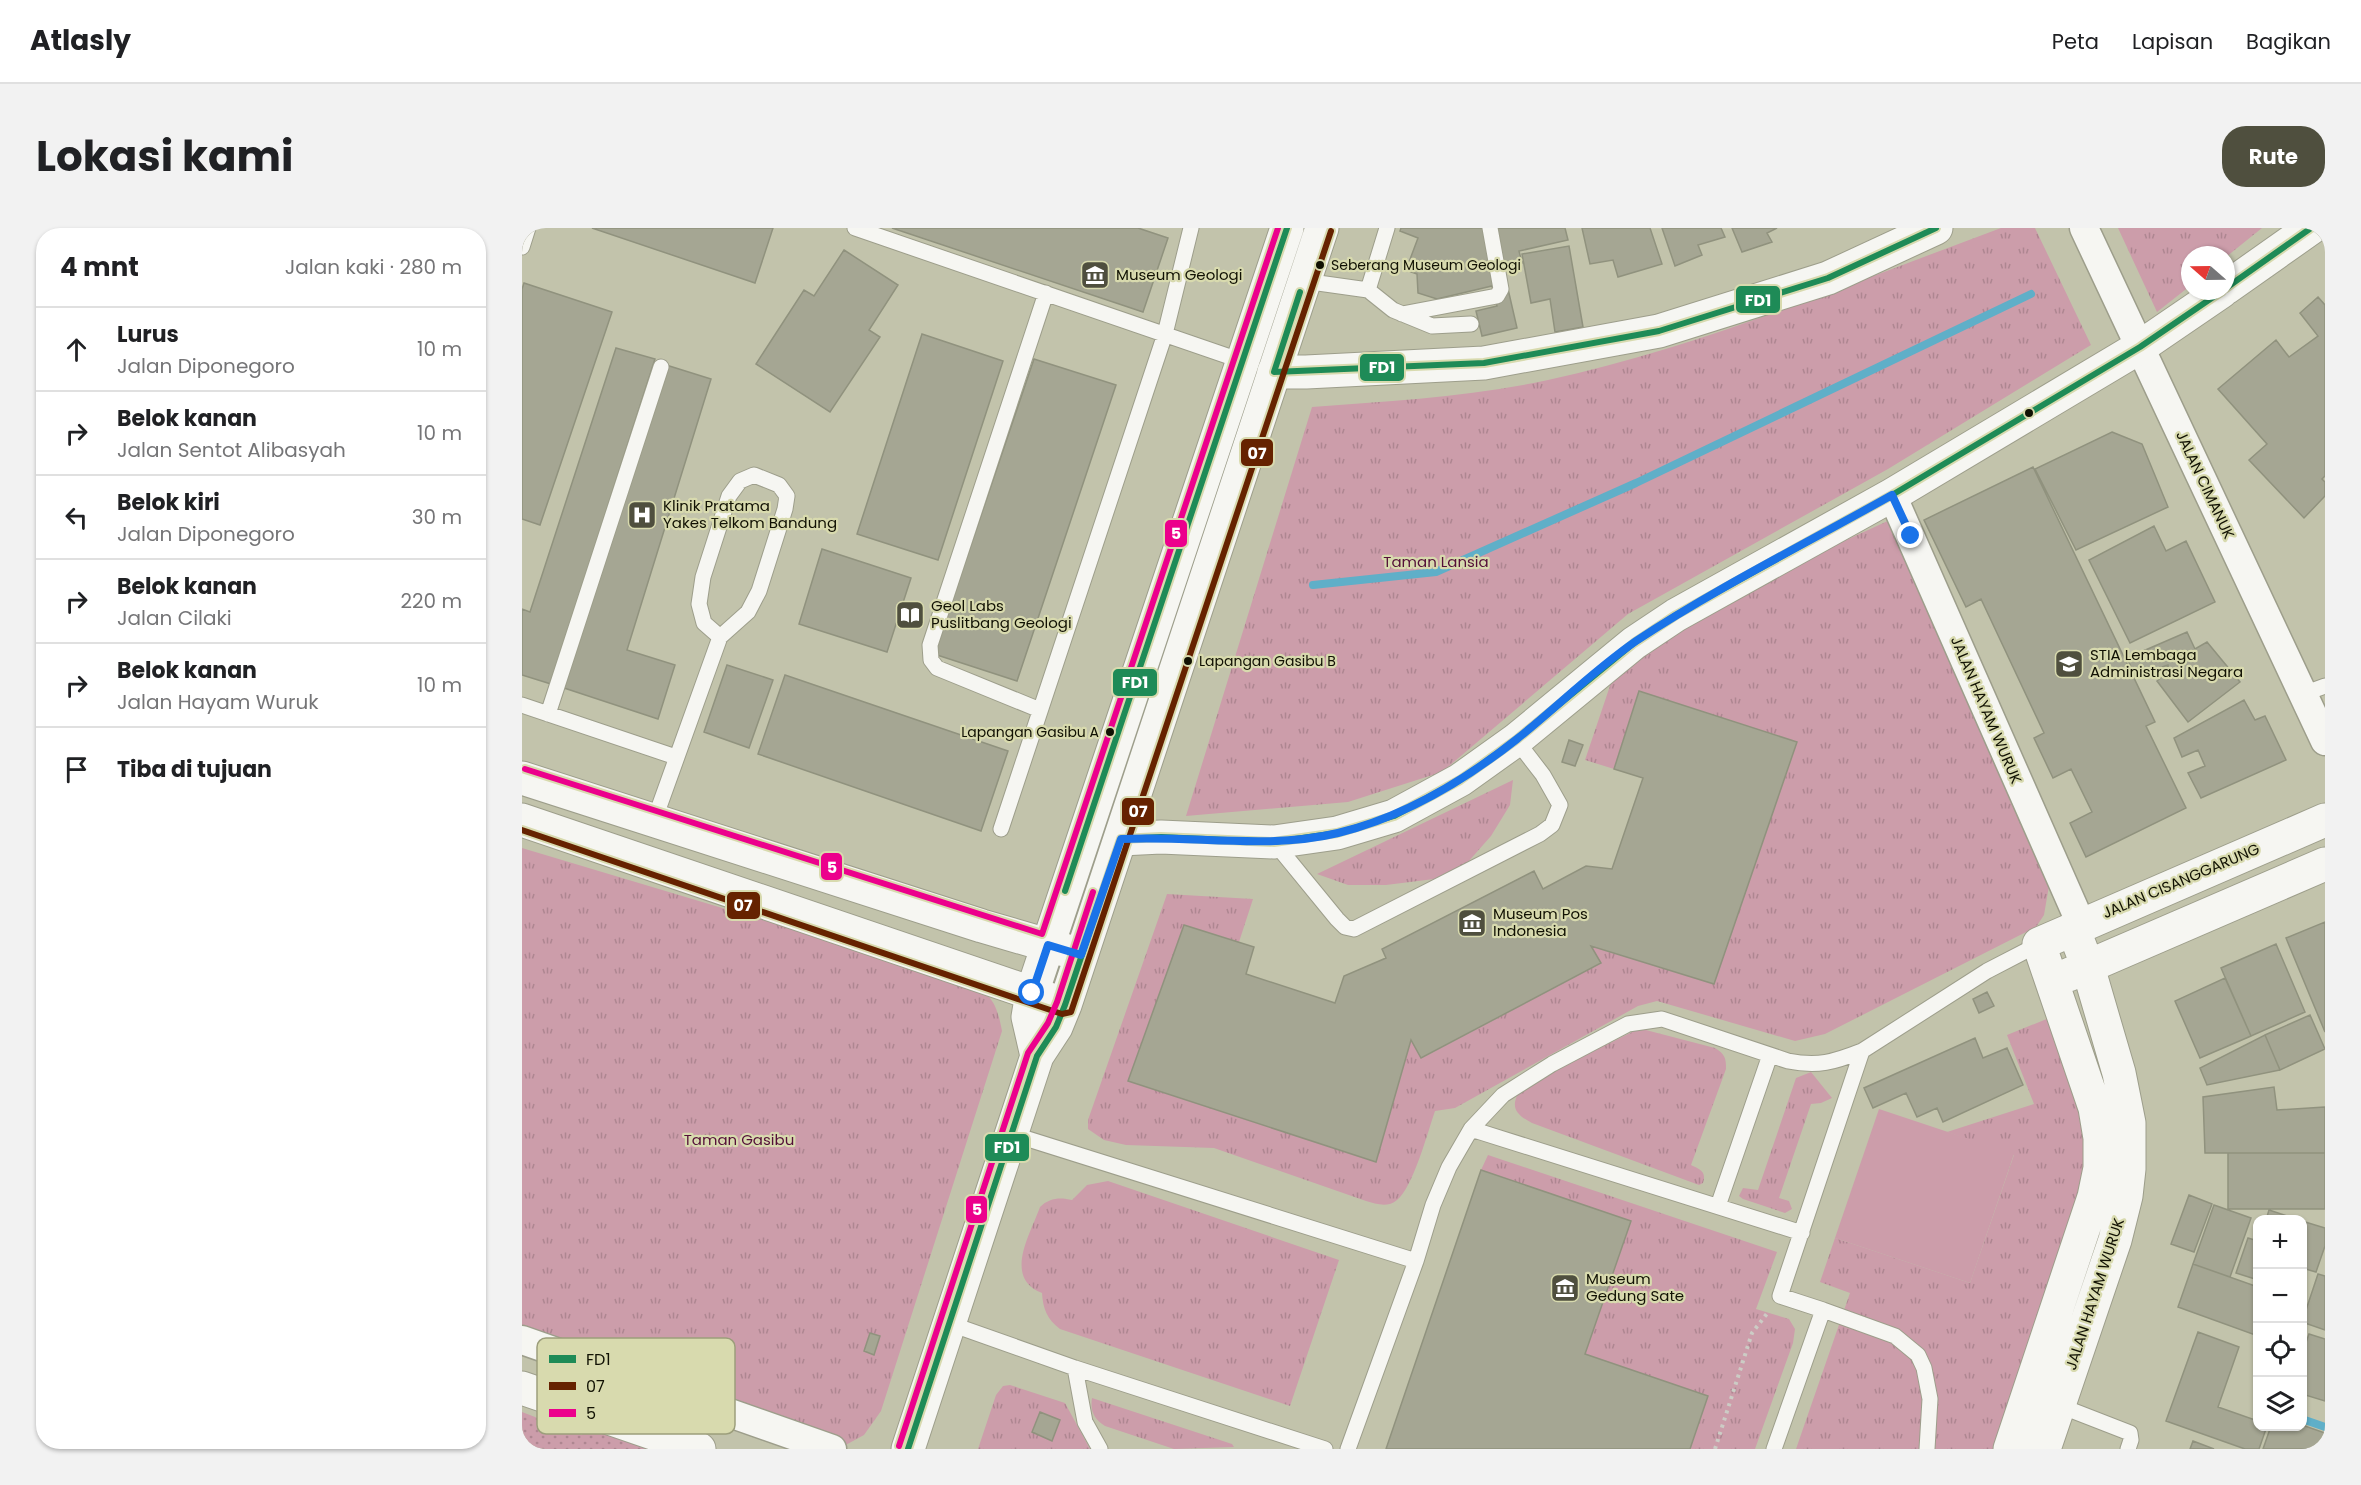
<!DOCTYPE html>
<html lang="id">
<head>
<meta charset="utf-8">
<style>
  :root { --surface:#fff; --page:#f2f2f2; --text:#202124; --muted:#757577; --line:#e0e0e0; --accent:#4f4f3e }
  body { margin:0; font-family:Poppins,sans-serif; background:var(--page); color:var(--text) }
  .controls { position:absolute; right:18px; bottom:18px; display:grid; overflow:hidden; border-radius:12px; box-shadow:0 2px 4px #0004 }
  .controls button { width:54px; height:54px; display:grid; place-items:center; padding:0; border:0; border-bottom:2px solid var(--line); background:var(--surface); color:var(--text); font:30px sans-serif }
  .compass { position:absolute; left:1659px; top:18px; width:54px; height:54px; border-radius:50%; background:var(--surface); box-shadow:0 2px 4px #0004; rotate:290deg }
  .stop { position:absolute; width:18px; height:18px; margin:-14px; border:4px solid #1a73e8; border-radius:50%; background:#fff }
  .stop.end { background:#1a73e8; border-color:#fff; box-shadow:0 2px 6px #0008 }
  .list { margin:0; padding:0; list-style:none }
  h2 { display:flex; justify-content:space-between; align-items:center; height:78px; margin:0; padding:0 24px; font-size:26px }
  h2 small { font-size:20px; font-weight:400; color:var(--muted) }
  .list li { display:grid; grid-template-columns:39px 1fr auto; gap:18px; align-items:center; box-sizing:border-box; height:84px; padding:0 24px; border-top:2px solid var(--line) }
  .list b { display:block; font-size:22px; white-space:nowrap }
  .list p { margin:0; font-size:20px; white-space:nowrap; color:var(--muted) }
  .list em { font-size:20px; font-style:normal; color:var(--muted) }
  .icon { flex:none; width:33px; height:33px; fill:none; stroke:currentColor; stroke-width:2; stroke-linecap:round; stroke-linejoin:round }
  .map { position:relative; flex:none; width:1803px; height:1221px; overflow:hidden; border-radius:24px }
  header { display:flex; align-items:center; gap:36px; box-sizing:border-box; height:84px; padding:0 30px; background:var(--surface); border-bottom:2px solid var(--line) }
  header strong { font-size:28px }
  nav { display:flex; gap:33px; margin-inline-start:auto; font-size:21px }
  .intro { display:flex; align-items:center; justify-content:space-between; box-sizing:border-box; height:144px; padding:0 36px }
  h1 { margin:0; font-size:42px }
  .button { padding:15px 27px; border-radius:24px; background:var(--accent); color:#fff; font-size:21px; font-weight:700 }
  main { display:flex; gap:36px; padding:0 36px }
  aside { flex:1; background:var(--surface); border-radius:24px; box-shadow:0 2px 4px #0004 }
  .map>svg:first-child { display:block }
</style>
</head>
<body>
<header>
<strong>Atlasly</strong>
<nav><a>Peta</a><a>Lapisan</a><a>Bagikan</a></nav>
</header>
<div class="intro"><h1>Lokasi kami</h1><a class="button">Rute</a></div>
<main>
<aside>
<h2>4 mnt<small>Jalan kaki · 280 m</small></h2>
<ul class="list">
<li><svg class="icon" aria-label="ahead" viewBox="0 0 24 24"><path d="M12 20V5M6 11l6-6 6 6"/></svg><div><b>Lurus</b><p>Jalan Diponegoro</p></div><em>10 m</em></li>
<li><svg class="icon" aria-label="right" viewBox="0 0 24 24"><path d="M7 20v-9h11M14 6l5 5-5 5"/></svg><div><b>Belok kanan</b><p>Jalan Sentot Alibasyah</p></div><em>10 m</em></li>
<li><svg class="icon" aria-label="left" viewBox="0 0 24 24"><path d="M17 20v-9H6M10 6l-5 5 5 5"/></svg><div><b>Belok kiri</b><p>Jalan Diponegoro</p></div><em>30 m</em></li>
<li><svg class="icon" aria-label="right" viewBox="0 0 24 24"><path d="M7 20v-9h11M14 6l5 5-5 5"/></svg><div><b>Belok kanan</b><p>Jalan Cilaki</p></div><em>220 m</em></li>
<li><svg class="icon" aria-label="right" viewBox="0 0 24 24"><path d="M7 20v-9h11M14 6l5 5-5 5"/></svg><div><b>Belok kanan</b><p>Jalan Hayam Wuruk</p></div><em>10 m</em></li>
<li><svg class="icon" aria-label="arrive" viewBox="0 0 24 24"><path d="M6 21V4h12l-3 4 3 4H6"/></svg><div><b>Tiba di tujuan</b></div></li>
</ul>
</aside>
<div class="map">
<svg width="1803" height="1221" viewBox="0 0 1803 1221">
  <defs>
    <pattern id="grass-dots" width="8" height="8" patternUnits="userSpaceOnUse" patternTransform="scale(1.5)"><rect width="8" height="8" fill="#cc9daa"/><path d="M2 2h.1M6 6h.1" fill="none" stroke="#ae8691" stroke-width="1.8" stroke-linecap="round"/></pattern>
    <pattern id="park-tufts" width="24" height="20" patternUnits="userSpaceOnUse" patternTransform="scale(1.5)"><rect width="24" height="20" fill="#cc9daa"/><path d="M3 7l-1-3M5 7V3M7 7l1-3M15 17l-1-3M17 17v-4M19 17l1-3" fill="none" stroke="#ae8691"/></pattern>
  </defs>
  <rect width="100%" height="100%" fill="#c2c3ab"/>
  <path fill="url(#grass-dots)" d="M0,1184L60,1207L70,1186L162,1221H0Z"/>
  <path fill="url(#park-tufts)" d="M1479,0H1513L1569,117L1366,241L1106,386L920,544L826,574L664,588L790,179C869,173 948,169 1026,152C1181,118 1330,55 1479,0Z
    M1596,0H1740L1704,29V27H1668V58L1635,84Z
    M1370,291L1528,652L1522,687L1514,699L1303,806L1273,813L1135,773L1116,778L933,880L913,883C906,903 891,960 875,972C866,980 854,976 844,973L692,920L604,917L582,912L566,901V892L645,666L731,671L717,714L662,697L606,853L854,934L889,812L900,830L1079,735L1069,718L1192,755L1275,514L1117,463L1092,541L1063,532L1093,443L1253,345Z
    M991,552L988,577L969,608L946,634L912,651L864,657H826L795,646Z
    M0,620L448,754C471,768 475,777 480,803L359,1183L342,1207L320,1219L0,1112Z
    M1532,788L1579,911L1480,1221H1274L1328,1065L1298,1054L1313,1010L1448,1055L1492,927L1425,904L1512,876L1485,807Z
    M1120,801L1193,820C1203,826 1204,830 1204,841L1169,937C1177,941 1185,943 1181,955L1177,957L1010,895C991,885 988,877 1000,859L1112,803Z
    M1289,844L1310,870L1299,875L1289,876L1257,970L1267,973L1270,981L1263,985L1221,971L1217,968L1221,960L1236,962L1274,850Z
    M966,927L1255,1024L1234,1081L1267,1091L1273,1101L1271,1115L1233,1221H1168L1186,1168L1063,1126L1108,993L959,942Z
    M586,953L817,1032L768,1178L538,1101C525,1091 521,1081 520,1065C481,1050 508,1007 518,979C527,970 538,969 550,972L565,957Z
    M488,1157L543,1175L568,1221H456L474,1167L481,1158Z
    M570,1170L710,1216L712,1219L652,1221L583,1198C572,1191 568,1183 570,1170Z"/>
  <path fill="#cc9daa" d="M1357,881L1492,926L1448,1055L1313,1010Z"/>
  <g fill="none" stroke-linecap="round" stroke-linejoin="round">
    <path stroke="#5fafc8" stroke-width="8" d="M791,357L914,344L1114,255L1509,66
      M1780,1191L1803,1199"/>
  </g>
  <path fill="#a5a693" stroke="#90927e" stroke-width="1.5" d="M70,0H251L233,55Z
    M370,0H616L646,10L621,84Z
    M879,0H972L995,100L960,108L954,83L975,78L970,58L915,71L896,65L895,46L884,42L896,10L878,3Z
    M974,0H1043L1046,12L997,23L1000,35L983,39Z
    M1060,0H1128L1140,36L1096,49L1091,32L1068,36Z
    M1140,0H1199L1203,9L1176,17L1180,27L1153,38Z
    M1210,0H1255L1245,5L1250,14L1220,24Z
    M1047,18L1061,99L1033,104L1028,71L1009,75L1000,26Z
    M322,22L376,57L347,102L358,109L308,184L234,136L282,62L292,68Z
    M2,55L90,84L18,297L0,291V61Z
    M1796,69L1803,77V248L1800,251L1803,254V268L1782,290L1727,232L1745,216L1696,161L1754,112L1767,129L1796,108L1778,85Z
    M400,106L481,133L416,332L335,306Z
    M94,120L133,131L29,456L0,447V381L8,384Z
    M512,131L594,157L495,453L412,426Z
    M141,136L189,151L105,422L153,437L136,491L39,459Z
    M1590,204L1620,216L1646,279L1554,322L1513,241Z
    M1511,239L1633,494L1624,498L1664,580L1564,629L1548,595L1570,584L1549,541L1531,550L1512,510L1522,505L1459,371L1444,379L1402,292Z
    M1632,298L1644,323L1664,313L1693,374L1608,415L1567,332Z
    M300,321L389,350L365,424L277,396Z
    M1665,404L1673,421L1685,414L1718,454L1666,494L1635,453L1647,442L1646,437L1613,448L1605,430Z
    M205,437L251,452L227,520L182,504Z
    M263,447L486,523L459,603L236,526Z
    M1117,463L1275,514L1192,756L1069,718L1079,735L899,830L889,812L854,934L606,853L662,697L732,719L724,746L813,775L822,748L864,730L860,721L1012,643L1021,661L1064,638L1090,641L1121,550L1092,541Z
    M1722,472L1733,492L1743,488L1764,532L1679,570L1666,545L1683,538L1676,522L1660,529L1652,510Z
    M1047,512L1061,517L1053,538L1040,534Z
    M1803,694V804L1764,710Z
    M1754,716L1783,784L1729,808L1699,740Z
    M1703,750L1729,808L1678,830L1653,773Z
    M1465,764L1472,778L1457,785L1451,771Z
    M1788,787L1803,821L1758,842L1743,807Z
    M1743,807L1758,842L1685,857L1678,840Z
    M1453,810L1461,830L1485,820L1501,857L1421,894L1415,880L1395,889L1384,865L1351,880L1342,860Z
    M1752,859L1755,882L1803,879V925H1683L1681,869Z
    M1706,925H1803V981H1706Z
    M959,942L1109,993L1063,1126L1186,1168L1168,1221H864Z
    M1667,967L1690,976L1672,1024L1649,1016Z
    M1692,977L1729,990L1708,1049L1671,1036Z
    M1747,982L1777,992H1744Z
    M1780,993L1803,1000V1018L1794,1044L1780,1040Z
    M1726,1010L1736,1013V1052L1714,1045Z
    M1671,1036L1736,1059V1108L1656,1079Z
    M1796,1046L1803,1048V1102L1780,1094Z
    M1676,1104L1717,1119L1696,1179L1736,1193V1198H1745L1737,1221H1723L1644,1193Z
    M348,1105L358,1108L352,1127L342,1123Z
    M1787,1106L1803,1111V1173L1780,1166V1126Z
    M518,1184L538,1192L530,1213L510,1204Z
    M1780,1197L1803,1205V1221H1741L1749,1198Z
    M1671,1213L1692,1221H1668Z"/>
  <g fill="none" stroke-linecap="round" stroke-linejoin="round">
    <g stroke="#9d9e8b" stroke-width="17">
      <path id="lane" d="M333,0L720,133
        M0,19L6,0
        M782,53L846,62L871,82L910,98L949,96
        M846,62L865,0
        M880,86L975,68L979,61L968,0
        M1781,466L1803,458
        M0,477L154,529
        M518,482L415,440L409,432L408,417L524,65
        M26,486L139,139
        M132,593L198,409L226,384L237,363L263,281L265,268L257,257L232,247L218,253L207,268L181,349L177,376L182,395L198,409
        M479,601L643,106L669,0
        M752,614L815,691L823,699L832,701L1018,606L1030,597L1038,577L1021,547L994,512
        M949,901L1280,1005
        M490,906L894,1033
        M1196,978L1248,827
        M1301,1082L1373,1108L1396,1127L1402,1140L1408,1171L1405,1221
        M426,1095L553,1140L803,1221
        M553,1140L563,1194L578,1221
        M1536,1177L1608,1205L1609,1212L1606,1221
        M826,1221L894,1033L911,977L927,939L949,901L981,867L1030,836L1106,796L1140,791L1266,833C1296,839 1312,834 1340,823
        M1252,1221L1301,1082L1258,1068L1340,823L1465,743L1517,716"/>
    </g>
    <g stroke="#9d9e8b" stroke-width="31">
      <path id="street" d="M1562,0L1803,513
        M1370,267L1559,696
        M0,1112L310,1221"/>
    </g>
    <g stroke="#9d9e8b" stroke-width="35">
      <path id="secondary" d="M1704,60L1789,0
        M752,144H784L962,135L1137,103L1306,50L1414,0
        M599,611L639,609L752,614L815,605L872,588L938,552L994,512L1112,415L1154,387L1370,267L1618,119L1700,63
        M1546,747L1803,636
        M1488,1221L1572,969L1578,940V910L1573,880L1517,716L1803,592
        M1522,1221L1593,1012L1604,968L1607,941V895L1597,845L1566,739L1551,700"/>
    </g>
    <g stroke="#9d9e8b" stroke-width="35">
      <path id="primary" d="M0,550L460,698L546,723
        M0,592L530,772
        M515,828L506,789L510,765L765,0
        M0,1160L177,1221
        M386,1221L515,828L534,799L543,777L800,0"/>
    </g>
    <path stroke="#ccccc5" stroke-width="4" stroke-dasharray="3 4.5" stroke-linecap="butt" d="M1193,1221L1230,1105L1247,1083"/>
    <use href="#lane" stroke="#f6f6f2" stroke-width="15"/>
    <use href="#street" stroke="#f6f6f2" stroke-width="28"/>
    <use href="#secondary" stroke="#f6f6f2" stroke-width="33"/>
    <use href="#primary" stroke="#f6f6f2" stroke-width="33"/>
    <g stroke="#d8daae" stroke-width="10">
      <path id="bus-1" d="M1704,60L1789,0
        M778,64L752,144L962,135L1137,103L1306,50L1414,0
        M543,663L765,0
        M386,1221L515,828L534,799L543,777L599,611L639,609L752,614L815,605L872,588L938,552L994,512L1112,415L1154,387L1370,267L1618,119L1700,63"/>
    </g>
    <g stroke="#d8daae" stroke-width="10">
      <path id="bus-2" d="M0,602L540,786L549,784L809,3"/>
    </g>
    <g stroke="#d8daae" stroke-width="10">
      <path id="bus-3" d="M3,541L520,706L756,0
        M377,1218L506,825L526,795L535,774L571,664"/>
    </g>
    <use href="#bus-1" stroke="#1e8b57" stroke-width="6"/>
    <use href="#bus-2" stroke="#620" stroke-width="6"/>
    <use href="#bus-3" stroke="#ec008c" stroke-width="6"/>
  </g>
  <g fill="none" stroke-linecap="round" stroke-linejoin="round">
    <path stroke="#1a73e8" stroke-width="8" d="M510,765L526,717L559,727L599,611C671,607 745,622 816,605C882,589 942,553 995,511C1035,479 1072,442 1114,413C1196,359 1285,315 1370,267L1389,308"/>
  </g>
  <defs>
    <g id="museum-square" transform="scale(1.5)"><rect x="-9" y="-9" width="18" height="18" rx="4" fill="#4f4f3e" stroke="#d8daae"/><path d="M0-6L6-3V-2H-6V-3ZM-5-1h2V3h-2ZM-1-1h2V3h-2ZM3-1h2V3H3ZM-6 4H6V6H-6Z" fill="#fff"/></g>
    <g id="hospital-square" transform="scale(1.5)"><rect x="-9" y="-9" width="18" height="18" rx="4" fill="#4f4f3e" stroke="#d8daae"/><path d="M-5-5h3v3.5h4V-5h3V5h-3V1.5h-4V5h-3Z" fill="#fff"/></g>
    <g id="library-square" transform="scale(1.5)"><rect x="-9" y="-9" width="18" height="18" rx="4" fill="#4f4f3e" stroke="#d8daae"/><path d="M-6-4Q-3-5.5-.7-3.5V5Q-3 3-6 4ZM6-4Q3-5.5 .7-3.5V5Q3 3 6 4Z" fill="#fff"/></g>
    <g id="university-square" transform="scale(1.5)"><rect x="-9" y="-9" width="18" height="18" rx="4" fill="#4f4f3e" stroke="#d8daae"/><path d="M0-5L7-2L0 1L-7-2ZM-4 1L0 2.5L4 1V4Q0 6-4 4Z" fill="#fff"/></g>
  </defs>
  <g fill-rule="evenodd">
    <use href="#museum-square" x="573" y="47"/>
    <use href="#hospital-square" x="120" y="287"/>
    <use href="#library-square" x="388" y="387"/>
    <use href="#university-square" x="1547" y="436"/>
    <use href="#museum-square" x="950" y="695"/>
    <use href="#museum-square" x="1043" y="1060"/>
  </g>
  <g fill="#111103" stroke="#d8daae" stroke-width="2">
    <circle cx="798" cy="37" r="5"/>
    <circle cx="1507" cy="185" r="5"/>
    <circle cx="666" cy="433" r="5"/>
    <circle cx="588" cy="504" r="5"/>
  </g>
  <g text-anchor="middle" stroke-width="4.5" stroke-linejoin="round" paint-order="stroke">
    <g font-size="14" fill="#111103" stroke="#d8daae" text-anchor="start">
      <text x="809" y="42">Seberang Museum Geologi</text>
      <text x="677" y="438">Lapangan Gasibu B</text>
      <text x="577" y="509" text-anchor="end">Lapangan Gasibu A</text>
    </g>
    <g font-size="15" fill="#111103" stroke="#d8daae" text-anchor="start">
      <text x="594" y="52">Museum Geologi</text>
      <text x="141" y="283">Klinik Pratama<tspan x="141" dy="17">Yakes Telkom Bandung</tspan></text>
      <text x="409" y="383">Geol Labs<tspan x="409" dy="17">Puslitbang Geologi</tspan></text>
      <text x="1568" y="432">STIA Lembaga<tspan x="1568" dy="17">Administrasi Negara</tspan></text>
      <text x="971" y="691">Museum Pos<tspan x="971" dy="17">Indonesia</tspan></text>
      <text x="1064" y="1056">Museum<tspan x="1064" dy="17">Gedung Sate</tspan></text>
    </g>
    <g font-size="15" fill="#111103" stroke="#d8daae">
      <text transform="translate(1683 257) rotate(65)" y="5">JALAN CIMANUK</text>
      <text transform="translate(1464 482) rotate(67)" y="5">JALAN HAYAM WURUK</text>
      <text transform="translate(1659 653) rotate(-23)" y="5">JALAN CISANGGARUNG</text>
      <text transform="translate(1573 1066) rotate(-72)" y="5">JALAN HAYAM WURUK</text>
    </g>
    <g font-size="15" fill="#540f38" stroke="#d8daae">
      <text x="914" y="339">Taman Lansia</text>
      <text x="217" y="917">Taman Gasibu</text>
    </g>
  </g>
  <rect x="15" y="1110" width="198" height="96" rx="9" fill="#d8daae" stroke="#9c9e7b" stroke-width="1.5"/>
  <rect x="27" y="1127" width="27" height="8" fill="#1e8b57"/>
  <rect x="27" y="1154" width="27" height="8" fill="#620"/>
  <rect x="27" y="1181" width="27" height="8" fill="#ec008c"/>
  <g font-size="16" fill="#111103">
    <text x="64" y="1137">FD1</text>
    <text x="64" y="1164">07</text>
    <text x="64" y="1191">5</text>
  </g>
  <g stroke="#d8daae" stroke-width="2">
    <rect x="1213" y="57" width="46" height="29" rx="6" fill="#1e8b57"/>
    <rect x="837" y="125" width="46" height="29" rx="6" fill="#1e8b57"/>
    <rect x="718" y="210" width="34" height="29" rx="6" fill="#620"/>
    <rect x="642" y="291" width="24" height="29" rx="6" fill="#ec008c"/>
    <rect x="590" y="440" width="46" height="29" rx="6" fill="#1e8b57"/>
    <rect x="599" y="569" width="34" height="29" rx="6" fill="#620"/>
    <rect x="298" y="624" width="23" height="29" rx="6" fill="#ec008c"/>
    <rect x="204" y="663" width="35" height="29" rx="6" fill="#620"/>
    <rect x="462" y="905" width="46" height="29" rx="6" fill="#1e8b57"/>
    <rect x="443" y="967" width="23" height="29" rx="6" fill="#ec008c"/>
  </g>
  <g font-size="16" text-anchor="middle" font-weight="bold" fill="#fff">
    <text x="1236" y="78">FD1</text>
    <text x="860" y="145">FD1</text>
    <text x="735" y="231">07</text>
    <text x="654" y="311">5</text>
    <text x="613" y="460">FD1</text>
    <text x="616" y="589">07</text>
    <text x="310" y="645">5</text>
    <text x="221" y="683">07</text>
    <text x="485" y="925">FD1</text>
    <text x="455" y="987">5</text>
  </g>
</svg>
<div class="controls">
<button>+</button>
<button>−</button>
<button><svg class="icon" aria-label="locate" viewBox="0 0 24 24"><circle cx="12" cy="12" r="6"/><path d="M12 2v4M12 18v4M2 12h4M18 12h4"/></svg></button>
<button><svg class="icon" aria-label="layers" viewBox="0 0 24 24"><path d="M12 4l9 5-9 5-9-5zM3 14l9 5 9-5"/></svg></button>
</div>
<svg class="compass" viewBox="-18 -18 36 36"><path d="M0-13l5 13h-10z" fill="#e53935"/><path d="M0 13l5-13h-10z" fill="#757577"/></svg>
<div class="stop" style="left:510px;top:765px"></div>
<div class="stop end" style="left:1389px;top:308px"></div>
</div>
</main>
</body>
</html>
